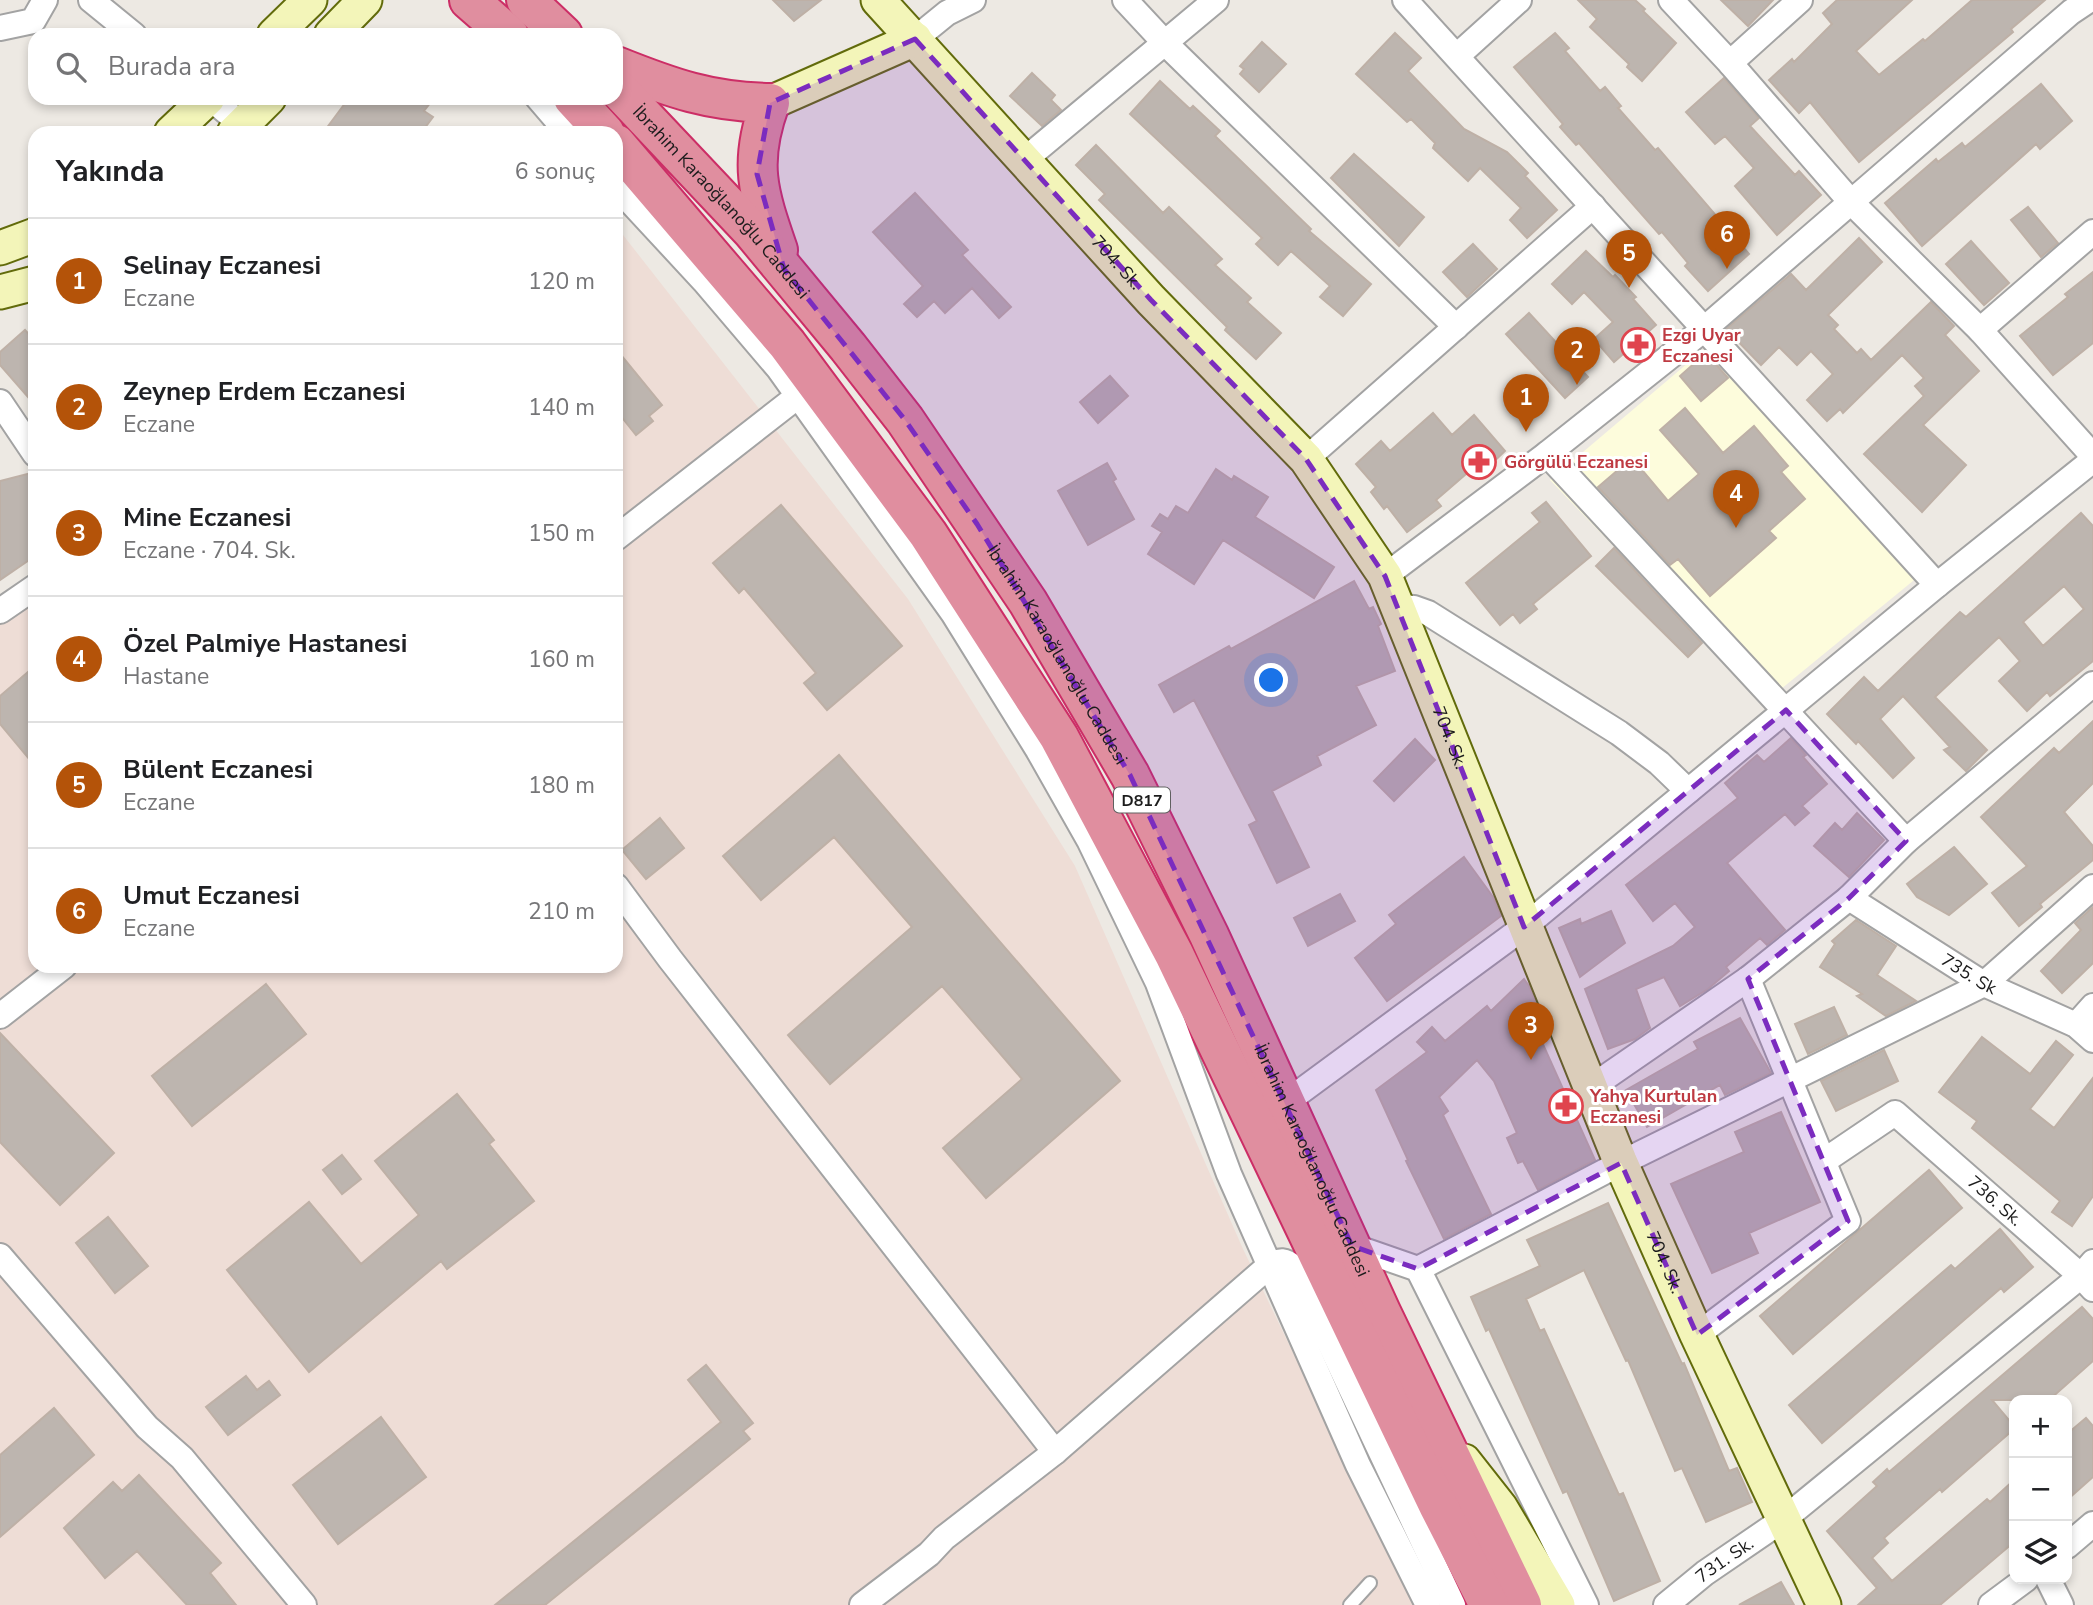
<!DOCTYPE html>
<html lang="tr">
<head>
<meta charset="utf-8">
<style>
  :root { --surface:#fff; --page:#f6f6f6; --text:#202124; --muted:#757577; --line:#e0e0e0; --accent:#b45309 }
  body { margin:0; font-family:"Nunito Sans",sans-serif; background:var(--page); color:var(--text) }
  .controls { position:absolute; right:21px; bottom:21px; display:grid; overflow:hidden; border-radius:14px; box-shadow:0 4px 10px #0003 }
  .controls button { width:63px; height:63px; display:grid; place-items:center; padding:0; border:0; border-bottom:2px solid var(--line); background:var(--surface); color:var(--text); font:35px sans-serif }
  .you { position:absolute; left:1272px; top:681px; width:24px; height:24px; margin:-18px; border:5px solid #fff; border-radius:50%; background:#1a73e8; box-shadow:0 0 0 10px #1a73e833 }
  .badge { display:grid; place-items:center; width:46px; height:46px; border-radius:50%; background:var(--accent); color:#fff; font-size:23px; font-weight:700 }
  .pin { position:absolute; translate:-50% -58px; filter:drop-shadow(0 2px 4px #0008) }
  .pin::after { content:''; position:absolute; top:37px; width:24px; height:21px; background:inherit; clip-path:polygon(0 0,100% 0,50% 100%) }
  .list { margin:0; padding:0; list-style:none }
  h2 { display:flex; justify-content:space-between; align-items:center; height:91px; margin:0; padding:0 28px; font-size:30px }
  h2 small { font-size:23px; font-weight:400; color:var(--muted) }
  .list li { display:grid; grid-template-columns:46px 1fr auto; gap:21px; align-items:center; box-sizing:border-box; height:126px; padding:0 28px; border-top:2px solid var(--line) }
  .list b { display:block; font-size:26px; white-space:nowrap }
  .list p { margin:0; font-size:23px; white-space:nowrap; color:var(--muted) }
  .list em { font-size:23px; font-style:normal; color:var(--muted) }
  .icon { flex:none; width:38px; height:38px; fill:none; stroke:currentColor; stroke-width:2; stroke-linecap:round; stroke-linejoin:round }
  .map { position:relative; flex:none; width:2093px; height:1605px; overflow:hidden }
  .search { position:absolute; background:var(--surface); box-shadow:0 4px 10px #0003; left:28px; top:28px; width:595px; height:77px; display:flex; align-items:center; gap:18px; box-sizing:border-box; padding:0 24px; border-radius:21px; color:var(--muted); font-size:26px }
  .panel { position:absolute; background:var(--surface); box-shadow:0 4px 10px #0003; left:28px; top:126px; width:595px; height:847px; border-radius:21px }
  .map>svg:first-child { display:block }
</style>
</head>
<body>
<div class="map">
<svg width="2093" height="1605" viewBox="0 0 2093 1605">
  <rect width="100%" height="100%" fill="#ede9e3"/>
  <path fill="#fdfcdc" d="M1708,346L1919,576L1764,703L1550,480Z"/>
  <path fill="#eeddd6" d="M616,226L908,599L1075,866L1243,1249L1415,1605H0V619L35,594V966H616Z"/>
  <path fill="#bdb5af" stroke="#beb0a6" stroke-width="2" fill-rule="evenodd" d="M773,0H821L794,21Z
    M1578,0H1635L1645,9L1643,11L1676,43L1642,81L1627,67L1629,64L1590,27L1597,19Z
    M1721,0H1773L1748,26Z
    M1837,0H1912L1856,51L1879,75L1923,39L1925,41L1972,0H2045L2011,29L2013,32L1859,162L1810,102L1799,113L1769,80L1792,59L1794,62L1832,24L1823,13Z
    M1395,33L1421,58L1408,71L1464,129L1507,152L1528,173L1525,176L1557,210L1527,238L1510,220L1521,208L1480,168L1468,181L1433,148L1435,143L1411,119L1407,122L1356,74Z
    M1555,33L1569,48L1565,51L1600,91L1605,87L1621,106L1618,108L1655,150L1658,148L1749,254L1708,291L1685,266L1688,263L1662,232L1659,234L1579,143L1576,145L1560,127L1563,124L1514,67Z
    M1262,42L1286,64L1259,92L1240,74L1244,69L1240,66Z
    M1032,73L1055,95L1051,100L1061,110L1042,126L1010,96Z
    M1724,78L1759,118L1750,126L1795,175L1799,171L1821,195L1777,235L1735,186L1754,168L1725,136L1715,144L1686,112Z
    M1160,81L1190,109L1193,106L1220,131L1215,136L1311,229L1309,231L1371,284L1343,316L1320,297L1330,286L1291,251L1278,265L1256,244L1262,238L1130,114Z
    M2041,84L2072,121L2040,149L2036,144L1922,246L1885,203L1936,159L1938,162L1962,143L1965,147Z
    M349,98H434L424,111L433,117L421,133H323Z
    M1096,145L1163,213L1169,207L1222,259L1215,265L1251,298L1247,302L1281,333L1256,359L1225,330L1227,327L1099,200L1105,194L1076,165Z
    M1354,154L1424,217L1399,246L1331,178Z
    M915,193L968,250L962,255L1011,307L999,318L972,288L945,313L934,301L917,317L904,304L923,286L873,232Z
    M2028,207L2058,243L2041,257L2011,220Z
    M1859,238L1882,262L1828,315L1838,325L1834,329L1857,353L1861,349L1871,360L1931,302L1954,326L1945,335L1979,371L1923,425L1966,465L1922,512L1864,454L1924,396L1915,386L1924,378L1902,355L1843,413L1840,409L1827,421L1807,400L1833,374L1811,351L1797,365L1779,347L1761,365L1726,329L1791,274L1806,290Z
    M1971,241L2009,283L1984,305L1946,264Z
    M1473,244L1497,269L1467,297L1443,272Z
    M1586,251L1613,277L1615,275L1636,297L1633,299L1656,325L1614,362L1594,339L1613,322L1584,292L1572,304L1552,284Z
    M2093,272V343L2053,375L2020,336L2068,297L2065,294Z
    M1529,313L1588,377L1565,398L1506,334Z
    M25,330L35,341V405L0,365V352Z
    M616,349L662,405L649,416L653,421L636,435L616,410Z
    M1706,353L1728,378L1701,401L1680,376Z
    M1110,376L1128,396L1098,423L1080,402Z
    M1685,408L1723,453L1754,426L1788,466L1781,472L1805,499L1769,531L1776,538L1710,596L1678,559L1670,565L1598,487L1632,458L1668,501L1699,474L1660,430Z
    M1433,413L1452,435L1474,415L1505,451L1486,469L1480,462L1436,500L1441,506L1407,532L1387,506L1384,509L1371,492L1376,487L1356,464L1381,441L1390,451Z
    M1107,463L1116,479L1113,481L1134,519L1088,545L1058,491Z
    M1216,469L1232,480L1234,476L1268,497L1255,517L1334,567L1314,598L1223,540L1194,584L1148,554L1162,532L1152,526L1160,514L1168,519L1176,506L1188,513Z
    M35,472V556L0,580V481Z
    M1546,502L1591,556L1533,604L1537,609L1520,623L1513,614L1500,625L1466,583L1540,522L1532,513Z
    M781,505L902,646L827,710L804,683L816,673L744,588L739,593L713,563Z
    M2081,513L2093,526V661L2050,696L2047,692L2027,711L1999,681L2020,661L1999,637L1935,697L1987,750L1966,771L1944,750L1950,747L1903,696L1880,719L1914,758L1893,778L1858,741L1856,744L1827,714L1864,677L1878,691L1960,612L1966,617ZM2064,586L2084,609L2043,646L2023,622Z
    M1614,548L1702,643L1688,657L1596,566Z
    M1354,581L1369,609L1373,607L1381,624L1378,626L1395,671L1356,686L1376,725L1317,756L1321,765L1272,791L1309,867L1277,883L1249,825L1257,821L1194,700L1174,712L1159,685L1229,646L1231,649Z
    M35,666V766L0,724V696Z
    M2093,721V783L2064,812L2093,846V860L2040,904L2042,907L2019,926L1992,893L2027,866L1981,817L2054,748L2059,753Z
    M1791,738L1806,755L1803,757L1827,784L1802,806L1809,813L1795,825L1785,814L1727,863L1785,930L1767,945L1760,938L1726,967L1729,971L1708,989L1680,1006L1664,977L1636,989L1650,1028L1635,1039L1608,1049L1585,989L1673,946L1695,927L1675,903L1653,921L1626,885L1738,798L1725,783L1757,755L1764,762Z
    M1415,739L1435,760L1394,801L1374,781Z
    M839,755L1120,1081L986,1198L943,1148L1022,1079L942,986L830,1084L788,1035L912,927L834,837L761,900L723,856Z
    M1857,813L1884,840L1849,877L1814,846L1835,823L1842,830Z
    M660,818L684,848L646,879L622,850Z
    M1954,847L1987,884L1949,915L1917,897L1907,884Z
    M1464,857L1493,897L1501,916L1387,1001L1355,958L1396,924L1389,915Z
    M1340,894L1355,921L1308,946L1294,918Z
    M2093,907V963L2062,993L2041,971L2081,930L2075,923Z
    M1611,911L1625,943L1580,977L1559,928L1580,919L1581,924Z
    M1856,920L1896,946L1877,975L1916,1001L1886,1016L1857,996L1862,994L1820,967L1835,944L1832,941Z
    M1524,979L1529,986L1548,1033L1541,1040L1595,1160L1538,1190L1523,1161L1518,1163L1507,1138L1517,1133L1494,1081L1477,1060L1439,1097L1448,1111L1443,1115L1491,1214L1444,1239L1406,1161L1408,1160L1376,1090L1427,1052L1417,1042L1432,1027L1445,1041L1487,1006L1491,1011Z
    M266,984L306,1034L192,1126L152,1076Z
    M1834,1007L1847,1035L1808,1054L1795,1024Z
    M1740,1018L1771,1073L1725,1095L1720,1085L1647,1127L1626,1090L1698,1049L1694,1042Z
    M0,1033L114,1153L60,1205L0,1142Z
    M1982,1037L2030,1074L2056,1041L2073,1055L2030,1109L2054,1128L2093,1078V1196L2072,1226L2052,1212L2060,1201L1972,1128L1977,1121L1939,1092Z
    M1884,1050L1898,1081L1836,1111L1821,1081Z
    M457,1094L494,1140L489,1144L534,1201L447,1269L441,1261L309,1372L227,1270L309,1202L361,1264L419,1215L375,1161Z
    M1781,1112L1820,1202L1749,1233L1758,1253L1712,1273L1671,1184L1744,1152L1735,1132Z
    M342,1155L361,1179L342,1194L323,1170Z
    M1929,1170L1962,1208L1793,1354L1760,1316Z
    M1608,1203L1682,1364L1684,1363L1729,1471L1737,1468L1752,1502L1706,1522L1682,1468L1675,1471L1628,1360L1626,1361L1584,1270L1526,1299L1540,1331L1544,1329L1619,1495L1623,1493L1660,1581L1614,1601L1567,1491L1563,1493L1489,1329L1486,1331L1471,1297L1540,1266L1527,1240Z
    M108,1217L148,1266L115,1293L76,1243Z
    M2000,1229L2033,1267L2004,1292L2001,1288L1822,1443L1789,1405L1951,1265L1955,1269Z
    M2082,1307L2093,1319V1361L2049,1400H1992L2014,1426V1429L1942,1492L1940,1489L1884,1538L1888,1543L1872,1558L1892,1581L1987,1499L1990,1502L2014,1480V1542L1940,1605H1858L1877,1588L1827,1531L1877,1486L1873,1482L1887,1469L1889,1472Z
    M706,1365L753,1423L743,1431L750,1439L545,1605H495L721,1422L688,1380Z
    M246,1376L257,1390L269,1381L280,1395L228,1435L206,1407Z
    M54,1408L94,1455L0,1537V1455Z
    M381,1417L426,1477L338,1544L293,1485Z
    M2086,1418L2093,1426V1477L2067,1500V1434Z
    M139,1475L221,1563L210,1573L236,1605H187L137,1551L105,1578L64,1528L113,1482L122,1491Z
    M1781,1582L1794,1605H1739Z"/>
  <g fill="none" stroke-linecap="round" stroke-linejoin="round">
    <g stroke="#a3a3a3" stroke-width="16">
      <path id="lane" d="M1350,1605L1370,1583"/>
    </g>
    <g stroke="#a3a3a3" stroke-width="28">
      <g id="street">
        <path d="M91,0L134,35"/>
        <path d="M1125,0L1165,43L1456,327"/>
        <path d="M1405,0L1937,585"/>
        <path d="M1671,0L1730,63L1851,202L1980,330L2093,456"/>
        <path d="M0,28L33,21L45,0"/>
        <path d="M915,39L947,13L973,0"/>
        <path d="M1457,56L1519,0"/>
        <path d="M1730,63L1800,0"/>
        <path d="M210,98L252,133"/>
        <path d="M538,98L568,133"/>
        <path d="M1023,161L1216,0"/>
        <path d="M616,186L704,281L779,369L953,613L1038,750L1089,840L1158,983L1229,1174L1358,1465L1428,1605"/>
        <path d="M1980,330L2093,232"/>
        <path d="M0,402L35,454"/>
        <path d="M1547,454L1906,841"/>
        <path d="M1306,459L1593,206"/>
        <path d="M616,538L798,396"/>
        <path d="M1385,576L1547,454L1703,330L2071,12L2089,0"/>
        <path d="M1398,607L1414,608L1428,613L1619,733L1659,763L1688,791"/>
        <path d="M0,611L35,587"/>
        <path d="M616,886L670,959L1055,1452"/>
        <path id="s1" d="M1849,898L1984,984L2076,1025L2093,1040"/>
        <path d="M0,1016L64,966"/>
        <path d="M2076,1025L2093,1006"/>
        <path d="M1590,1088L1748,979L1849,898L1906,841L2093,684"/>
        <path d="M1285,1103L1524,927L1937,585L2093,460"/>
        <path id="s2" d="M1824,1161L1895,1113L2081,1276L2093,1289"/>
        <path d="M1352,1246L1418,1269L1586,1605"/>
        <path d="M0,1256L147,1427L182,1458L304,1605"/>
        <path d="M1418,1269L1621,1163L1984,984L2093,887"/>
        <path d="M1697,1335L1848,1221L1748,979"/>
        <path d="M2067,1546L2093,1524"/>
        <path d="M2048,1579L2061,1605"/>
        <path d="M862,1605L929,1554L944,1538L1055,1452L1270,1265C1280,1260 1285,1259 1294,1268L1453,1605"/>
        <path id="s3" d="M1666,1605L1705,1573L1784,1519L2081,1276L2093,1262"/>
        <path d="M1991,1605L2026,1579"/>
      </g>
    </g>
    <g stroke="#626b0b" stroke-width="37">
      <g id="secondary">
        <path id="s4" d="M878,0L1151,300L1306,459L1385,576L1620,1161L1697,1335L1824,1605"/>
        <path d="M274,35L310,0"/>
        <path d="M331,35L365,0"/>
        <path d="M770,103L915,39"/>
        <path d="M171,133L208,98"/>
        <path d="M234,133L269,98"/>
        <path d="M0,248L35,235"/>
        <path d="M0,292L35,283"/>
        <path d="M1464,1461L1501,1508L1558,1605"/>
      </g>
    </g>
    <g stroke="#cc2e66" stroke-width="42">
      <g id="highway">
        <path d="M469,0L509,35"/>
        <path d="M526,0L563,35"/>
        <path d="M616,66C671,88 710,102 770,103C748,163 758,192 778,250"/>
        <path id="s5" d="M616,87L752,231L848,347L905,420L1028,602L1130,775L1209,935L1381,1312L1522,1605"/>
        <path d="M573,98L605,133"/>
        <path d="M616,144L787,344L928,534L1059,737L1174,954L1438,1505L1489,1605"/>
      </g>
    </g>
    <use href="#lane" stroke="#fff" stroke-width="12"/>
    <use href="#street" stroke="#fff" stroke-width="24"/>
    <use href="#secondary" stroke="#f3f5b9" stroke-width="33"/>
    <use href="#highway" stroke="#e08e9f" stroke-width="38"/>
  </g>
  <path fill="#7b2cbf" fill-opacity="0.2" stroke="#7b2cbf" stroke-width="5" stroke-dasharray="14 9" stroke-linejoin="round" d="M915,39L1151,300L1306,459L1385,576L1524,927L1786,710L1906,841L1849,898L1748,979L1848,1221L1697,1335L1621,1163L1418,1269L1352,1246L1130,775L977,524L905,420L784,269L757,174L770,103Z"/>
  <defs>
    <g id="pharmacy-ring" transform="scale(1.75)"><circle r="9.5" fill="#fff" stroke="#e0444e" stroke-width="1.5"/><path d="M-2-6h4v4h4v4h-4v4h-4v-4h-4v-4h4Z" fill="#e0444e"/></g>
  </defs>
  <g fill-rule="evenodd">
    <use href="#pharmacy-ring" x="1638" y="345"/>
    <use href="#pharmacy-ring" x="1479" y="462"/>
    <use href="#pharmacy-ring" x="1566" y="1106"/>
  </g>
  <g text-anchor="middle" stroke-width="6" stroke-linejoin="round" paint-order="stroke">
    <rect fill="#fff" stroke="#606060" stroke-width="2" x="1114" y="787.5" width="56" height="25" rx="5"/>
    <g font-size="16" font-weight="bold" fill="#1c1c1c">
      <text x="1142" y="806">D817</text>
    </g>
    <g font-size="18" fill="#1c1c1c" stroke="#fff">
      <text dy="6" stroke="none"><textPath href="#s5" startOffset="156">İbrahim Karaoğlanoğlu Caddesi</textPath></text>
      <text dy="6" stroke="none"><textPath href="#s4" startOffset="355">704. Sk.</textPath></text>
      <text dy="6" stroke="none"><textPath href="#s5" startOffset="721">İbrahim Karaoğlanoğlu Caddesi</textPath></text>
      <text dy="6" stroke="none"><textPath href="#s4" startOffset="943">704. Sk.</textPath></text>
      <text dy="6" stroke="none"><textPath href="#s1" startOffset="142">735. Sk</textPath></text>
      <text dy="6" stroke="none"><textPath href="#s5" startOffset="1288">İbrahim Karaoğlanoğlu Caddesi</textPath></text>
      <text dy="6" stroke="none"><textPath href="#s2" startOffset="219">736. Sk.</textPath></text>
      <text dy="6" stroke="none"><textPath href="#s4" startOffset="1510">704. Sk.</textPath></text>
      <text dy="6" stroke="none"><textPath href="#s3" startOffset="74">731. Sk.</textPath></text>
    </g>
    <g font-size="18" font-weight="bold" fill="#be3a42" stroke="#fff" text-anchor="start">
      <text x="1662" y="341">Ezgi Uyar<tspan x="1662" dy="21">Eczanesi</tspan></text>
      <text x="1504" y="468">Görgülü Eczanesi</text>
      <text x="1590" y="1102">Yahya Kurtulan<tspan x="1590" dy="21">Eczanesi</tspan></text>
    </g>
  </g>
</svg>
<div class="controls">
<button>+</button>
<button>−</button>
<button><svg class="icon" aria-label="layers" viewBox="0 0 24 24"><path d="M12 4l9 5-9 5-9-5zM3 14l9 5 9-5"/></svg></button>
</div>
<div class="you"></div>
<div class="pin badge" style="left:1526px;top:432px">1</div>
<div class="pin badge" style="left:1577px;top:385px">2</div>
<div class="pin badge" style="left:1531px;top:1060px">3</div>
<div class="pin badge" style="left:1736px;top:528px">4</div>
<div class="pin badge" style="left:1629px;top:288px">5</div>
<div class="pin badge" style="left:1727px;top:269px">6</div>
<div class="search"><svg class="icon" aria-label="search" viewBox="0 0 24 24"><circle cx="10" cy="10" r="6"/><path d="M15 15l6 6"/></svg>Burada ara</div>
<section class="panel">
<h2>Yakında<small>6 sonuç</small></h2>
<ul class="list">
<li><span class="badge">1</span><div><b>Selinay Eczanesi</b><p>Eczane</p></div><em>120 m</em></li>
<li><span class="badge">2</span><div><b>Zeynep Erdem Eczanesi</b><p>Eczane</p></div><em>140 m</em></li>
<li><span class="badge">3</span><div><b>Mine Eczanesi</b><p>Eczane · 704. Sk.</p></div><em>150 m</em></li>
<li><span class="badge">4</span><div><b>Özel Palmiye Hastanesi</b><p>Hastane</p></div><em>160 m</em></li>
<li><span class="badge">5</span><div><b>Bülent Eczanesi</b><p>Eczane</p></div><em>180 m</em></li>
<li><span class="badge">6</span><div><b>Umut Eczanesi</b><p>Eczane</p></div><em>210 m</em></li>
</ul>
</section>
</div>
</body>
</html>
